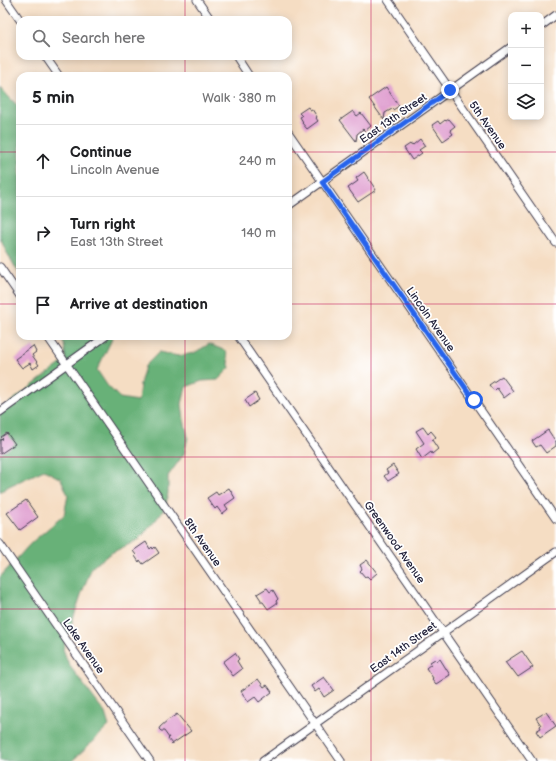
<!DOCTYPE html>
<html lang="en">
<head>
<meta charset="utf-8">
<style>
  :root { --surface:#fff; --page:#f6f6f6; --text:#202124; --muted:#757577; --line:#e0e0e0 }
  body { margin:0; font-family:"Balsamiq Sans",sans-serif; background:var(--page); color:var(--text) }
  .controls { position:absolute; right:12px; top:12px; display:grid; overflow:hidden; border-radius:8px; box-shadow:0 2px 10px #0003 }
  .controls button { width:36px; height:36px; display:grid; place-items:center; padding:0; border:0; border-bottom:1px solid var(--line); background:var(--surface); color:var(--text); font:20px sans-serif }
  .stop { position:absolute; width:12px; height:12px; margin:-9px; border:3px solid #2563eb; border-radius:50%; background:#fff }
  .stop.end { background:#2563eb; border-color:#fff; box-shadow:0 1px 4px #0008 }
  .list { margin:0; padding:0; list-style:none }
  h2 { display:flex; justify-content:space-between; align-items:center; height:52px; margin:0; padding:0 16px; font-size:17px }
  h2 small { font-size:13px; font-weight:400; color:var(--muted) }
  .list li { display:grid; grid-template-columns:26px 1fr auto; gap:12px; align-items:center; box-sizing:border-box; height:72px; padding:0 16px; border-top:1px solid var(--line) }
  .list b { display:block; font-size:15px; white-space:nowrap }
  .list p { margin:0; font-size:13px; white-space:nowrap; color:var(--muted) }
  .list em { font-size:13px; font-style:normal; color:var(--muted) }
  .icon { flex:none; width:22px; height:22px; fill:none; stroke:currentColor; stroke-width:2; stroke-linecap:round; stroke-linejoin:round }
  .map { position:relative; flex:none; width:556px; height:761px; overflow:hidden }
  .search { position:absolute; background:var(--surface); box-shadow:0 2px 10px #0003; left:16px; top:16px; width:276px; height:44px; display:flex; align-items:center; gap:10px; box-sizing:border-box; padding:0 14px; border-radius:12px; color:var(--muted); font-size:15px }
  .panel { position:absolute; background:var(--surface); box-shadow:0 2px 10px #0003; left:16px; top:72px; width:276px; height:268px; border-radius:12px }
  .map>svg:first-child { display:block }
</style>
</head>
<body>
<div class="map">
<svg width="556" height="761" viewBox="0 0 556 761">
  <rect width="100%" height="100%" fill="#fff"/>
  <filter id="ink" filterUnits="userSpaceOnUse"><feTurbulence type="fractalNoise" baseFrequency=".025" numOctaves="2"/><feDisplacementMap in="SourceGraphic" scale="8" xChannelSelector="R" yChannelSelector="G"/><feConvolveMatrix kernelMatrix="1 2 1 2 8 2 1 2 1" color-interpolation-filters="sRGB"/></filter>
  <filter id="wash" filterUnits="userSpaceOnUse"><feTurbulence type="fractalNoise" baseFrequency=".012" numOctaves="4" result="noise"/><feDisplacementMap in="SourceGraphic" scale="16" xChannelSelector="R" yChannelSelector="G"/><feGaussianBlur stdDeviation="0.9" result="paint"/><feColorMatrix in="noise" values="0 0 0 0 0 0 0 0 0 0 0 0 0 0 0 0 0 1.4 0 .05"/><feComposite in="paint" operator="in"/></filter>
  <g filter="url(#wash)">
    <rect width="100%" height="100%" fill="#f5ddc3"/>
    <path fill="#68b178" stroke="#456a5a" d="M0,87L8,96L20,108V275L7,253L0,237Z
      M60,336H112V339L97,370L107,385L120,398L138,401L140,384L145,366L159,352L178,356L194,353L209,344L226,351L230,368L218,380L202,381L186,387L182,404L184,420L188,437L184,454L168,476V493L166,505L162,512L155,521L138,540L111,553L92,567L82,592L63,649L69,665L105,713L109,726L72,761H0V577L31,543L64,515L68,495L61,479L44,470L9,486L0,492V410L66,360L64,344Z"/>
    <g id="blocks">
      <path fill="#e1a3d2" d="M386,87L399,106L393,110L392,109L385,113L384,120L369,99Z
        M308,107L310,110L312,109L317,117L316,118L318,121L307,129L302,123L303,122L300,117L302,116L299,113Z
        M353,111L357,116L361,113L371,126L365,131L363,129L357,134L356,141L340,120Z
        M449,119L455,126L450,130L453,134L443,141L432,125L438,121L440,124L445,120L446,121Z
        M420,139L425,146L419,150L422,153L412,160L404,148L410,144V145L412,144L413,145Z
        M364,172L376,190L358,202L348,188L358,181L356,178Z
        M33,346L36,352L32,355L39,365L33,369L30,363L22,368L15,359Z
        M502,376L513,391L504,398L497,388L494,391L489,385Z
        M255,393L259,400L249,407L245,400Z
        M423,427L428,434L431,431L436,437L432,440L438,449L432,454L431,452L422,459L416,449L424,443L416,431Z
        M548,430L556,442V446L546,453L540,445L536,447L532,441Z
        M7,433L15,444L0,454V440L3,439L1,437Z
        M393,465L399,474L388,481L384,476L388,473L386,470Z
        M229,488L235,498L225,505L228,509L222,514L217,507L215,509L207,498L216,492L218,495Z
        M26,500L38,517L20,530L7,513Z
        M146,542L150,549L152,547L153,549L155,547L159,553L143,564L140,560L139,562L135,556L136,555L133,551Z
        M367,560L377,573L370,579L367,576L365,577L360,571L362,569L360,565Z
        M267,588L270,592L273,590L278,599L276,601L277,603L268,609L263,602H261V600L257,594Z
        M522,651L533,667L518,677L512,669L511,670L505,662Z
        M235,653L239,659L237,661L242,669L233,676L223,662Z
        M435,659L437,661L440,659L450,675L436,684L432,679L433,678L426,668L431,664L430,662Z
        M324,677L334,690L324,697L319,689L315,692L311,686Z
        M258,679L264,687L267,685L272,692L259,702L255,697L248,702L241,691Z
        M546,712L556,726L540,737L536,731L541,728L540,726L541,725L536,718Z
        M177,714L191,731L172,744L168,739L169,738L164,731H161L159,729L160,727L169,719H170Z"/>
    </g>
  </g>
  <g filter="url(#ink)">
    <use href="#blocks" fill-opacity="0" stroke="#423e4f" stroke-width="1"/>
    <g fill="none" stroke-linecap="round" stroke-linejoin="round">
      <g stroke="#423e4f" stroke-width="9">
        <path id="minor" d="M6,0L20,20
          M197,0L211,20
          M388,0L556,243
          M541,26L556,15
          M45,56L59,76
          M236,56L249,76
          M288,132L556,519
          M288,206L511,47
          M0,267L20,296
          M47,336L341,761
          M238,336L532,761
          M0,412L106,336
          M0,544L150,761
          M263,761L556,552"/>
      </g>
      <use href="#minor" stroke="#fff" stroke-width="7"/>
    </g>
  </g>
  <g fill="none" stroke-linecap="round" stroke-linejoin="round" filter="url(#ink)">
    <path stroke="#2563eb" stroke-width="5" d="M450,90L322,182L474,400"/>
  </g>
  <path fill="none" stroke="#c2185b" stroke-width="1" stroke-opacity="0.55" d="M185,0V20M371,0V761M185,56V76M0,152H20M288,152H556M0,304H20M288,304H556M185,336V761M0,457H556M0,609H556"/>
  <g text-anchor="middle" stroke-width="3.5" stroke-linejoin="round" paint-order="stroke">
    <g font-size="11" fill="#22223b" stroke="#fff">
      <text transform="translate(393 118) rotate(-35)" y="4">East 13th Street</text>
      <text transform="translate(488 125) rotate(55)" y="4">5th Avenue</text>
      <text transform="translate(431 319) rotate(55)" y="4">Lincoln Avenue</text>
      <text transform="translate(203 542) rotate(55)" y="4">8th Avenue</text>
      <text transform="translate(395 542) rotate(55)" y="4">Greenwood Avenue</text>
      <text transform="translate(84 646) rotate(55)" y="4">Lake Avenue</text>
      <text transform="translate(403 647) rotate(-36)" y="4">East 14th Street</text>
    </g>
  </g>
</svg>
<div class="controls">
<button>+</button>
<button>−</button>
<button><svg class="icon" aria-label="layers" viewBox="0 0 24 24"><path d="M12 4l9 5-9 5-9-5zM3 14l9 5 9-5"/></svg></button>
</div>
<div class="stop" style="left:474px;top:400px"></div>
<div class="stop end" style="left:450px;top:90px"></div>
<div class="search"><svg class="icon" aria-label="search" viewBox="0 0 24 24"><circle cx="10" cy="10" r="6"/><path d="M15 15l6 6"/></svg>Search here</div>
<section class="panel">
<h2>5 min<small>Walk · 380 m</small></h2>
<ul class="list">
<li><svg class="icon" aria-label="ahead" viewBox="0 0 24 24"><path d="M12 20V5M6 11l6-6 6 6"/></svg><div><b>Continue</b><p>Lincoln Avenue</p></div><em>240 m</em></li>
<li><svg class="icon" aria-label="right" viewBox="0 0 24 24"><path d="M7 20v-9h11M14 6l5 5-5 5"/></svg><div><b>Turn right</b><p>East 13th Street</p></div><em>140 m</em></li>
<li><svg class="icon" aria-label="arrive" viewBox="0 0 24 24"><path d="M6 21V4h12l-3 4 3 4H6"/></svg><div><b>Arrive at destination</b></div></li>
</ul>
</section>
</div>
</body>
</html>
